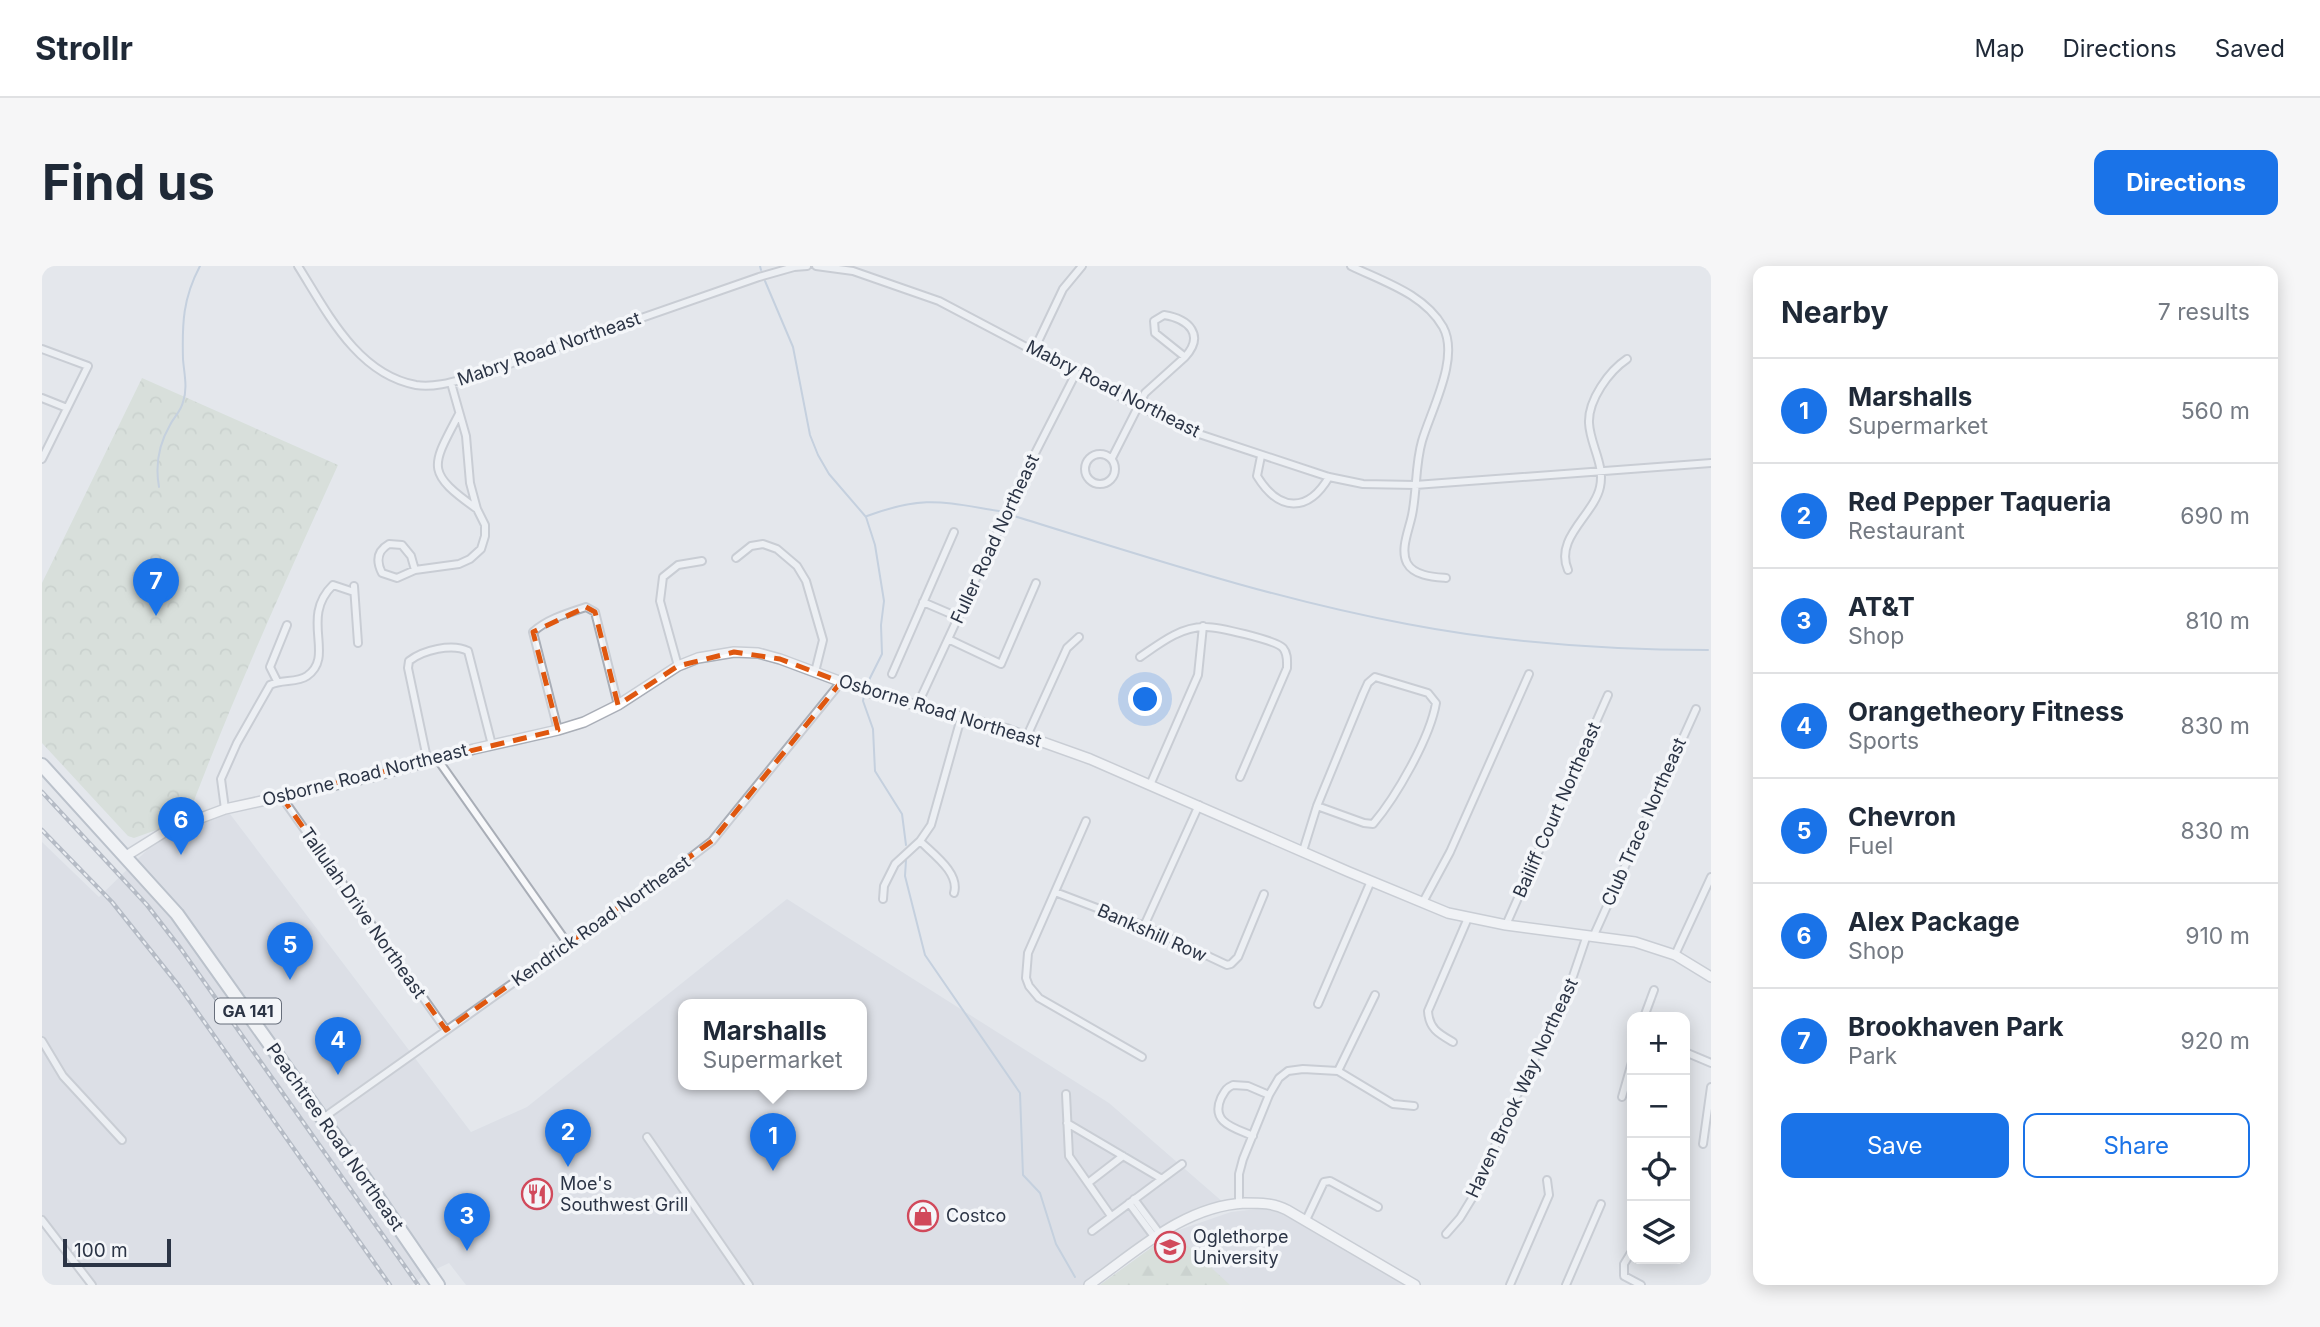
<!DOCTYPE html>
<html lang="en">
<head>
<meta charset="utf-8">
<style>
  :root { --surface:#fff; --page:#f6f6f7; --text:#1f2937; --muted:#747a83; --line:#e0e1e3; --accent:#1a73e8 }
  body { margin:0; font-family:Inter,sans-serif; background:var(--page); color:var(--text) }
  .controls { position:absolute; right:21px; bottom:21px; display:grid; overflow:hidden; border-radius:14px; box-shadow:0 4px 18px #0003 }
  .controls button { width:63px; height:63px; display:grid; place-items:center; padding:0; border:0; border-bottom:2px solid var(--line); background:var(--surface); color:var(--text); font:35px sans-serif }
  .scale { position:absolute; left:21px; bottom:18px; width:108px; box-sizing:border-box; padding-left:7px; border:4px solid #2b3445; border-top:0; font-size:19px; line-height:24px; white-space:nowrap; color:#2b3445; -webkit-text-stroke:5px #f4f6f9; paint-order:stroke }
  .you { position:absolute; left:1104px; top:434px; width:24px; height:24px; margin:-18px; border:5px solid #fff; border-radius:50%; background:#1a73e8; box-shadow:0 0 0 10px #1a73e833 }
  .badge { display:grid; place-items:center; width:46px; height:46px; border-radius:50%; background:var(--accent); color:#fff; font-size:23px; font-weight:700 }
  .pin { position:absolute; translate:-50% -58px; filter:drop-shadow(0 2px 4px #0008) }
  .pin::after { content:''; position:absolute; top:37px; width:24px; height:21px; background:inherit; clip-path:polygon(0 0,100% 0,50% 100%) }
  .popup { position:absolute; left:636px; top:733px; width:189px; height:91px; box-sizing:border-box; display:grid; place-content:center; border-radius:14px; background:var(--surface); filter:drop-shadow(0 2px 5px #0005); font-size:23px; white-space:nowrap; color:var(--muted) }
  .popup b { font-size:26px; color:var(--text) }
  .popup::after { content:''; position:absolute; left:50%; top:100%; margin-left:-14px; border:14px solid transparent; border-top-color:var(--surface) }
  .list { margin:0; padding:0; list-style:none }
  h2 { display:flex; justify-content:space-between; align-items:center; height:91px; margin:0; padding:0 28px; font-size:30px }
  h2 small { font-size:23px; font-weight:400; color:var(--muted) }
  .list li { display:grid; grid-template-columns:46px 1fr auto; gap:21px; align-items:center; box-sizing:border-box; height:105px; padding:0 28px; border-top:2px solid var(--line) }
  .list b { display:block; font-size:26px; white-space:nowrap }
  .list p { margin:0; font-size:23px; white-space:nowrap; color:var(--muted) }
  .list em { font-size:23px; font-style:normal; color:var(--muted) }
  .actions { display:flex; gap:14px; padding:21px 28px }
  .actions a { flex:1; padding:16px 0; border:2px solid var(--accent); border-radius:14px; text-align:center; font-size:24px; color:var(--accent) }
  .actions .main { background:var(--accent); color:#fff }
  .icon { flex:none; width:38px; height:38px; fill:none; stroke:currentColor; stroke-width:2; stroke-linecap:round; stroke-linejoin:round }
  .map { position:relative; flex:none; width:1669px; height:1019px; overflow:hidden; border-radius:14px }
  header { display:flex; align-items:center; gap:42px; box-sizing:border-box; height:98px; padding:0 35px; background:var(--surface); border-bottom:2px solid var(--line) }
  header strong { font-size:33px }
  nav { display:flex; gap:38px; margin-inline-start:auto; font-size:24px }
  .intro { display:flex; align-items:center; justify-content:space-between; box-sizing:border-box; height:168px; padding:0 42px }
  h1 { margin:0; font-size:49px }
  .button { padding:18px 32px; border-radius:14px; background:var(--accent); color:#fff; font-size:24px; font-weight:700 }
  main { display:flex; gap:42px; padding:0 42px }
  aside { flex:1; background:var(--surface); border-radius:14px; box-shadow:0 4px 18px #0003 }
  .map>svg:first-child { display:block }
</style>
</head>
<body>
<header>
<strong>Strollr</strong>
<nav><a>Map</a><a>Directions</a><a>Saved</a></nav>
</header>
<div class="intro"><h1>Find us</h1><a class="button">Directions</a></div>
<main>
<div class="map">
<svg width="1669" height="1019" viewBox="0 0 1669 1019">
  <defs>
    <pattern id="forest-firs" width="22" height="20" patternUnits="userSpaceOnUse" patternTransform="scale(1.75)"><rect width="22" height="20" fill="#c9d6c5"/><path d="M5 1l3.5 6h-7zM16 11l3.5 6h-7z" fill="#adb8ab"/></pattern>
    <pattern id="park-crowns" width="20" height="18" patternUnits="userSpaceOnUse" patternTransform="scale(1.75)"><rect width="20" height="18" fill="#c9d6c5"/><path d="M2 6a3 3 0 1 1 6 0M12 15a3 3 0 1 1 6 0" fill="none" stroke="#adb8ab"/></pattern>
  </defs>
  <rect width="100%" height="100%" fill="#e4e7ec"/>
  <path fill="#d2d6de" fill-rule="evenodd" d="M185,544L429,866L485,841L745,633L1067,837L1182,937L1121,963L1043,1019H424L407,997L384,1008L370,1019H50L0,950V576L57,631L104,585L106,580L152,560L145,553ZM642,739H820V819H642Z
    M1224,942L1238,943L1299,977L1363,1019H1058L1131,966L1189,946Z"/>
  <path fill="url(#forest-firs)" d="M1131,966L1188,1019H1058Z"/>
  <path fill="url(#park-crowns)" d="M100,112L296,199C243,316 190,433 145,553L92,572L86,570L0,477V317Z"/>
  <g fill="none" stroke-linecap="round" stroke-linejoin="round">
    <path stroke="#9fb4cc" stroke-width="2" d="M718,0L719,4
      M723,15L751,81L768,169L776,189L787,208L824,251L833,279L842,335L839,359L840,388L824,420
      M117,221C113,199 117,178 128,159C132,151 139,145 141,136C146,122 142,107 141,93C140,57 141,32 158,0
      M825,250C882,229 900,236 957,245
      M972,250C1102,290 1231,333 1365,358C1464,377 1565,384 1666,384
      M822,429L821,435L831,463L833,505L860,548L864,579
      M864,594L863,610L883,689L978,827L981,909L998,927L1014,978L1033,1011"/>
    <g stroke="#a9aeb7" stroke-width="10">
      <path id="street" d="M256,0C285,46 315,108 374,119C393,122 414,115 433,110L717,11L752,1L765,0
        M774,0L811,5L897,35L1096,140L1157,168L1287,211L1321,218L1373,219L1669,197
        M1309,0C1342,16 1382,28 1401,61C1418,92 1389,144 1380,175C1373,199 1375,225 1370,249C1367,264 1358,283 1365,297C1372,310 1392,311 1404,312
        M1122,49C1147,53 1163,69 1143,91L1113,67L1112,55Z
        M0,83L46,100L0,193
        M992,84L1021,23L1040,0
        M0,132L25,142
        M417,148C389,201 383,206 435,243
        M1043 203a15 15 0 1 1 30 0a15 15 0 1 1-30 0Z
        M1219,190L1215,210C1237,246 1266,247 1287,211
        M1070,192L1103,127L1143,91
        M694,292L709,280L721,278L735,283L755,300L764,315L781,374L773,406
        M373,304L369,290L360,279L347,278C335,285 334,295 340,307L355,312L373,304L417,298L428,293L439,283L443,270V259L435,243L428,217L424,170L409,117
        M1526,304C1512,272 1552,249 1558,221C1563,198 1548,179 1547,157C1546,134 1567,105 1585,93
        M312,320L316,377
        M881,336L916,351
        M906,373L959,398L994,317
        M1098,391C1117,378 1138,361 1162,361C1173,360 1234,374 1241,382C1246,388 1245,395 1245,402L1198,511
        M636,400L618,335L621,311L636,299L660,295
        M850,408L912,266
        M1333,411L1386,427L1394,437C1388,472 1354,531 1331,558L1322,557L1275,540L1321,428L1326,417Z
        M235,415L228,401L245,359
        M875,440L983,207L1034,107
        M516,464L491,366C505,353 526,347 544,341L553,346L576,439
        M985,470L1025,382L1037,371
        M396,494L526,678
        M386,497L366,402L367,395C381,384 410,377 426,385L450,479
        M1108,519L1156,409L1161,360
        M239,530L404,764
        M183,543L179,513L195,477L228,419C239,413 255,417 265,410C294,390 257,352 291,319L312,326
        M1044,555L986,687L984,712L987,720L997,732L1100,791
        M878,575C891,588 918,607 912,627
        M1261,585L1275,540
        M1013,626L1102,660L1185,699L1189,698L1196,691L1222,628
        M841,633L842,620L853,598L878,575L889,559L919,452
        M1381,636L1408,586L1487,408
        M1464,659L1566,429
        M1102,660L1157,539
        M1552,669L1654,443
        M1633,689L1669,611
        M1276,738L1329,615
        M1602,751L1612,724
        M0,775L21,810L80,874
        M1411,776C1397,768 1387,763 1386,745L1426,652
        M1643,786L1669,797
        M1296,805L1333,729
        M1024,828L1027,890L1069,950
        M1580,831L1590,796
        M281,852L526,678L618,615L670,575L799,416
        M1025,857L1120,913
        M1211,870C1193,862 1168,857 1179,832C1183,825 1184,822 1191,819L1206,820L1227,829
        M605,871L707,1019
        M1661,878L1669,821
        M1046,917L1081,890
        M1092,933L1118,968
        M1087,937L1113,972
        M1197,938V908L1201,893L1227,829L1237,812L1246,805L1261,803L1296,805L1351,838L1372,840
        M0,954L50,1019
        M1264,954L1282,916L1288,915L1336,941
        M1050,965L1140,898
        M1404,968L1418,952L1437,921L1463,854L1527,722L1545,669
        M1590,985L1582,998V1010L1599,1019
        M1468,1019L1507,929L1505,914
        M1524,1019L1559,938"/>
    </g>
    <g stroke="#a9aeb7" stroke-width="12">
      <path id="secondary" d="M84,590L124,565L183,543L325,512L432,483L516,464L542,456L576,439L636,400L656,392L692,386L716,387L738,393L832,428L964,463L1048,493L1307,606L1406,647L1464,659L1593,676L1633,689L1669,711
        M1047,1019C1095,985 1142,940 1203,937C1218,937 1232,937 1245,944L1373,1019"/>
    </g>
    <g stroke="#8b94a3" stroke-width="16">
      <path id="highway" d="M0,499L135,648L315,901L396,1019"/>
    </g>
    <use href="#street" stroke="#f7f8fa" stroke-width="6"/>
    <use href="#secondary" stroke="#fff" stroke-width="9"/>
    <use href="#highway" stroke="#fff" stroke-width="12"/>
    <g stroke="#7d8696" stroke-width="4.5">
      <path id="rail" d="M0,526L105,639L139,683L376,1019
        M0,564L70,636L137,720L348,1019"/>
    </g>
    <use href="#rail" stroke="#f4f6f9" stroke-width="2" stroke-dasharray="5" stroke-linecap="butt"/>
  </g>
  <path d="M0 0H1669V1019H0ZM544,341L553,346L576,439L636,400L692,386L738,393L799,416L670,575L404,764L239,530L516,464L491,366Z" fill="#e4e7ec" fill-opacity=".55" fill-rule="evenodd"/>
  <path fill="none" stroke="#df570f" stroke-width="5" stroke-dasharray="14 9" stroke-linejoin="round" d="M544,341L553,346L576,439L636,400L692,386L738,393L799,416L670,575L404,764L239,530L516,464L491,366Z"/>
  <defs>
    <g id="restaurant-ring" transform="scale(1.575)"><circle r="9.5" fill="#f4f6f9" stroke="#d1495b" stroke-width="1.5"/><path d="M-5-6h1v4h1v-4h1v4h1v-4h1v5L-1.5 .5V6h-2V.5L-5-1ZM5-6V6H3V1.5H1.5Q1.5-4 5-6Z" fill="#d1495b"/></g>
    <g id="shop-ring" transform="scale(1.575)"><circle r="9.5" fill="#f4f6f9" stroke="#d1495b" stroke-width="1.5"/><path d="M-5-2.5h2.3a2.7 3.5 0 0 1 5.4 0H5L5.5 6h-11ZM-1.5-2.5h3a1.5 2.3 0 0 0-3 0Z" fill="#d1495b"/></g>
    <g id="university-ring" transform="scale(1.575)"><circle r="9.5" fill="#f4f6f9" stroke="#d1495b" stroke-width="1.5"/><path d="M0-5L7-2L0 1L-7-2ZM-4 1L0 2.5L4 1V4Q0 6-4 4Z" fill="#d1495b"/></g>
  </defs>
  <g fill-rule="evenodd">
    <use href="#restaurant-ring" x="495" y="928"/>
    <use href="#shop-ring" x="881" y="950"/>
    <use href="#university-ring" x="1128" y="981"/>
  </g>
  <g text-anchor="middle" stroke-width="7" stroke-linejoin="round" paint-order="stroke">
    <rect fill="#f4f6f9" stroke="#676e7b" stroke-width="2" x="173" y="732.5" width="66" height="25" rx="5"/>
    <g font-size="16" font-weight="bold" fill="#2b3445">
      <text x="206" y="751">GA 141</text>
    </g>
    <g font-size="18" fill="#2b3445" stroke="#f4f6f9">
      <text transform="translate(507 83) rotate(-19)" y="6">Mabry Road Northeast</text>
      <text transform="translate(1071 123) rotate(27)" y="6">Mabry Road Northeast</text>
      <text transform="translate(953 273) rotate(-65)" y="6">Fuller Road Northeast</text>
      <text transform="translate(898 445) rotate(17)" y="6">Osborne Road Northeast</text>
      <text transform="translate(323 509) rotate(-14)" y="6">Osborne Road Northeast</text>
      <text transform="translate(1515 544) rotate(-66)" y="6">Bailiff Court Northeast</text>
      <text transform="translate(1602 556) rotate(-66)" y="6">Club Trace Northeast</text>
      <text transform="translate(321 647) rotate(55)" y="6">Tallulah Drive Northeast</text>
      <text transform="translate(559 655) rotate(-35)" y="6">Kendrick Road Northeast</text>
      <text transform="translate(1110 667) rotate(24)" y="6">Bankshill Row</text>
      <text transform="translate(1480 822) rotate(-65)" y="6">Haven Brook Way Northeast</text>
      <text transform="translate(293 871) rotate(55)" y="6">Peachtree Road Northeast</text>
    </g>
    <g font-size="18" fill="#2b3445" stroke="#f4f6f9" text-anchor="start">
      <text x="518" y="924">Moe's<tspan x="518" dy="21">Southwest Grill</tspan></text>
      <text x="904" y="956">Costco</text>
      <text x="1151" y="977">Oglethorpe<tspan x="1151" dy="21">University</tspan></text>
    </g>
  </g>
</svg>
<div class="controls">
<button>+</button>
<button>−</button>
<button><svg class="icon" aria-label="locate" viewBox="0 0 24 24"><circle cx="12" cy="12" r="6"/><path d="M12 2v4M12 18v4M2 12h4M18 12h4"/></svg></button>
<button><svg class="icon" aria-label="layers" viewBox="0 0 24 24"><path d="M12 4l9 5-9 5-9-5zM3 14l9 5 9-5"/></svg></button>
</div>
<div class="scale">100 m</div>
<div class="you"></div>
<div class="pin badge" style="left:731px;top:905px">1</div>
<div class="popup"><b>Marshalls</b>Supermarket</div>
<div class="pin badge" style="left:526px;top:901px">2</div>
<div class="pin badge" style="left:425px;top:985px">3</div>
<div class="pin badge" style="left:296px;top:809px">4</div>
<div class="pin badge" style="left:248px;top:714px">5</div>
<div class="pin badge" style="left:139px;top:589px">6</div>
<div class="pin badge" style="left:114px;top:350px">7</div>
</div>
<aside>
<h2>Nearby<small>7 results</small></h2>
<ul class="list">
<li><span class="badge">1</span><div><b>Marshalls</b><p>Supermarket</p></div><em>560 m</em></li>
<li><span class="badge">2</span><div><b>Red Pepper Taqueria</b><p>Restaurant</p></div><em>690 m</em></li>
<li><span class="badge">3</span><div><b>AT&amp;T</b><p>Shop</p></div><em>810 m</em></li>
<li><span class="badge">4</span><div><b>Orangetheory Fitness</b><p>Sports</p></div><em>830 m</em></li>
<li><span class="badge">5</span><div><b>Chevron</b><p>Fuel</p></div><em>830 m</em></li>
<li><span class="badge">6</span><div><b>Alex Package</b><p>Shop</p></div><em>910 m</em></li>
<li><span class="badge">7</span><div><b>Brookhaven Park</b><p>Park</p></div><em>920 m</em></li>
</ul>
<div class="actions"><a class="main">Save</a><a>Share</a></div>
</aside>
</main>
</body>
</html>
